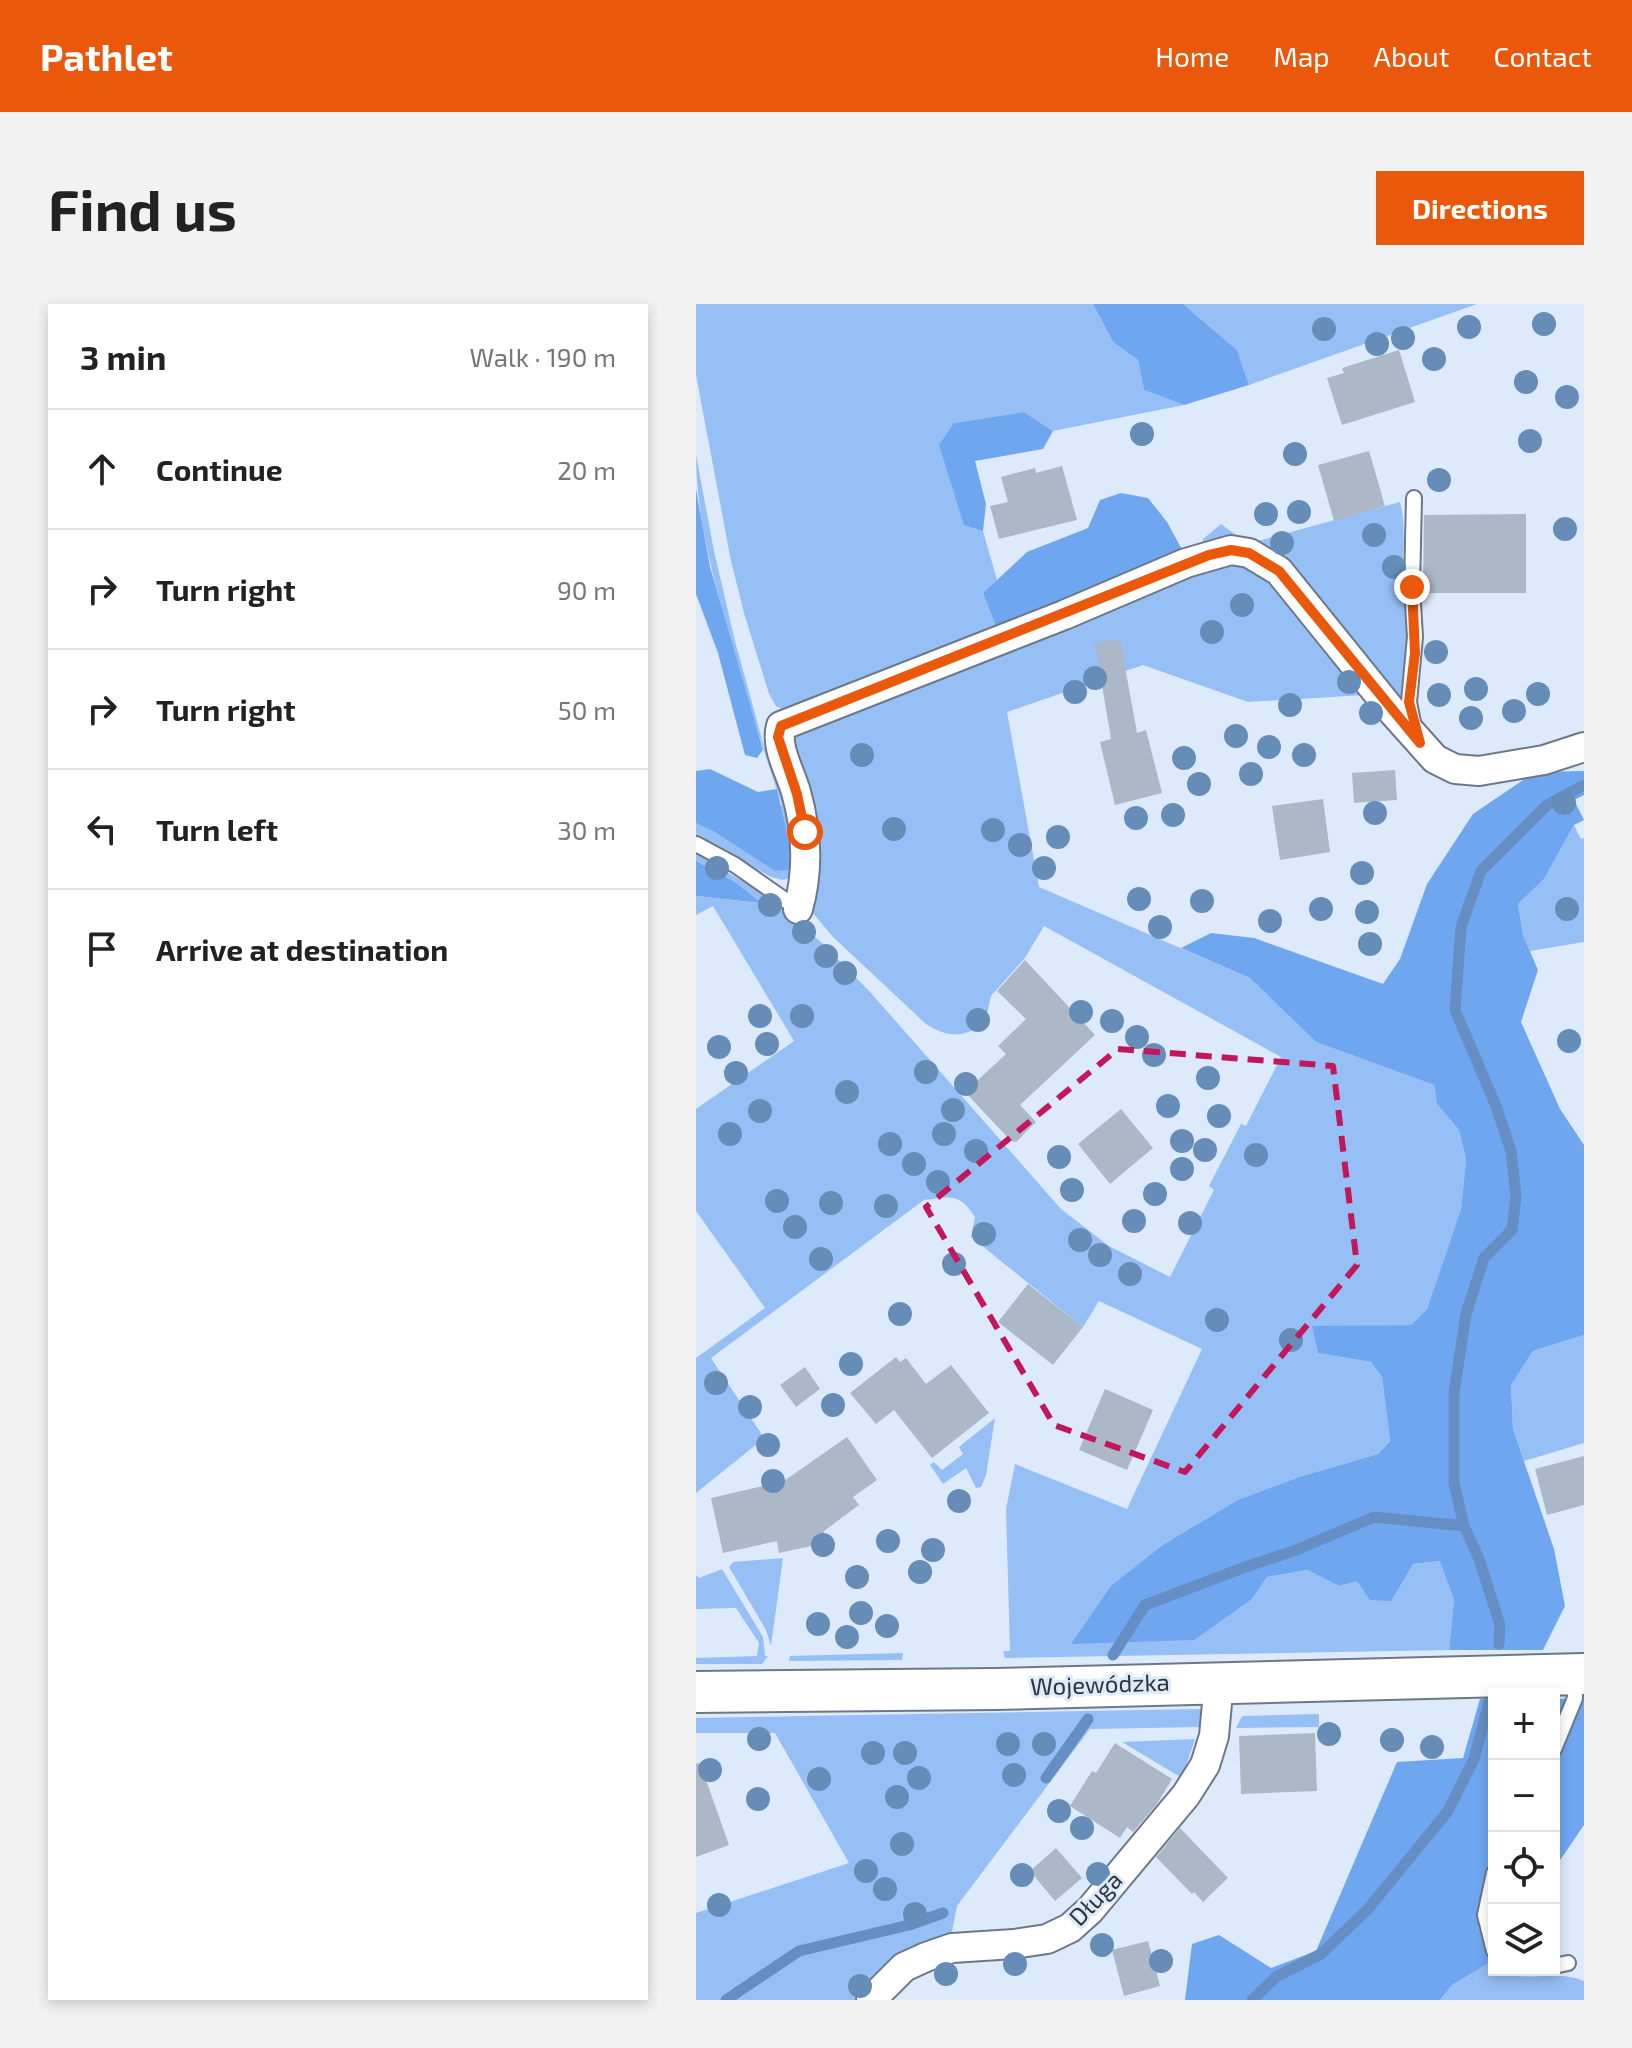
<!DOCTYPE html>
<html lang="en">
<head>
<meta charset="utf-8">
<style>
  :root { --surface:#fff; --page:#f2f2f2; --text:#222; --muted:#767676; --line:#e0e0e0; --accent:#ea580c }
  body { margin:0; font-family:"Exo 2",sans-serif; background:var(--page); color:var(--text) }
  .controls { position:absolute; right:24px; bottom:24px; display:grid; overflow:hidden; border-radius:0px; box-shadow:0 4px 12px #0003 }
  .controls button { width:72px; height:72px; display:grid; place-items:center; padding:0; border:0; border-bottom:2px solid var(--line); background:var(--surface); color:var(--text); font:40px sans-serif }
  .stop { position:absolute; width:24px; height:24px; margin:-18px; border:6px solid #ea580c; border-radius:50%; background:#fff }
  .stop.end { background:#ea580c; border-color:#fff; box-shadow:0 2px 8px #0008 }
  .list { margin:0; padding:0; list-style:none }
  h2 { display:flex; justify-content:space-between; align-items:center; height:104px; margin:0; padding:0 32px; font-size:34px }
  h2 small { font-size:26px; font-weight:400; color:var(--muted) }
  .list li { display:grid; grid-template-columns:52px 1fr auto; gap:24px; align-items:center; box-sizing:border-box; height:120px; padding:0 32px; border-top:2px solid var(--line) }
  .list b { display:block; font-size:30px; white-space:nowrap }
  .list em { font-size:26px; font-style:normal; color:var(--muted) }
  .icon { flex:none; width:44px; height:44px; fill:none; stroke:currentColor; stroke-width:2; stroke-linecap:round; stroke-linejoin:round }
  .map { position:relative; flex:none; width:888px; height:1696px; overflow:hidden; border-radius:0px }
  header { display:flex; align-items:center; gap:48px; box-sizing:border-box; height:112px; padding:0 40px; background:var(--accent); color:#fff }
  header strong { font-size:38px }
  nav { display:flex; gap:44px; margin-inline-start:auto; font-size:28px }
  .intro { display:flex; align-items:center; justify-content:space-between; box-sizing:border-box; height:192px; padding:0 48px }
  h1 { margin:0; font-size:56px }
  .button { padding:20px 36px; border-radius:0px; background:var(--accent); color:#fff; font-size:28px; font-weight:700 }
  main { display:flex; gap:48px; padding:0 48px }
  aside { flex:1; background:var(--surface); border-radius:0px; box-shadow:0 4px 12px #0003 }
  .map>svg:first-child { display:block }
</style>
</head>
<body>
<header>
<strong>Pathlet</strong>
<nav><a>Home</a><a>Map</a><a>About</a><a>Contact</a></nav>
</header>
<div class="intro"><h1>Find us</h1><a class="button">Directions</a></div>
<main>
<aside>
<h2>3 min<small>Walk · 190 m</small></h2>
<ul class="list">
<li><svg class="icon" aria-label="ahead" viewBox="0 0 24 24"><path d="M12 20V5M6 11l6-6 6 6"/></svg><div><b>Continue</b></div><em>20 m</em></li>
<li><svg class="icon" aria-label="right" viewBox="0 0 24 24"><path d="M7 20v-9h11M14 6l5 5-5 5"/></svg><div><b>Turn right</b></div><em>90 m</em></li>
<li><svg class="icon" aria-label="right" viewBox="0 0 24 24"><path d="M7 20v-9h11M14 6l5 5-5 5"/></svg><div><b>Turn right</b></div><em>50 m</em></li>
<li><svg class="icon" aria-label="left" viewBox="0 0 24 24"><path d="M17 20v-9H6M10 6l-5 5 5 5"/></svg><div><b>Turn left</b></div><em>30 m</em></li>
<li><svg class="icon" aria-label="arrive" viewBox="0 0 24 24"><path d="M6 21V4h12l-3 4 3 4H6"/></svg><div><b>Arrive at destination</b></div></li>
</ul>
</aside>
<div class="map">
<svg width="888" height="1696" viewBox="0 0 888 1696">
  <rect width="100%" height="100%" fill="#ddeafb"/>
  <path fill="#96bff6" d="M0,0H397L417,38L442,56L448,86L488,101L357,127L328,108L258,119L268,220L287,227L301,276L287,289L302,328L90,407L80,402L73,390L48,309L35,257L0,71Z
    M487,0H781L553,81L541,46Z
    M0,151L18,247L39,337L67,439L93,513L97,538L94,574L87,576L75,573L0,531V519L19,527L86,501C66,443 48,384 31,325C16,268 0,210 0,151Z
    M704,198C710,220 707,244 707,267C708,313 716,358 705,405L591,264L506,244L507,235L525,220L540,231L562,237Z
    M528,257L566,265L669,391L552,398L447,361L311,408L343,583L554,674L620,738L738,781L741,800L763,826L770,856L765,905L731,1005L715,1021L617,1023L622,1049L675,1058L686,1073L694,1137L682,1150L603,1173L544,1195L556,1295L571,1273L613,1266L643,1282L718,1260L745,1257L758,1296L753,1346L309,1354L307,1347H314L310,1205L319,1160L431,1205L506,1045L403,997L387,1023L275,933L279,913C263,888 255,893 228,896L15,1054L67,1132L61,1140L0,1189V1054L69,1004L0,907V805L98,737L17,602L0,611V592L63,599L36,576L0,557V549L83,600L127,640L175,689L365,905L413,942L474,973L518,886L513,882L545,820L550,822L585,753L348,622L329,654L295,692L289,719C268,734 252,734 230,720L137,633L116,608L91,430Z
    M878,521L885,535L888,534V638L834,647L827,631L822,600L848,575Z
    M888,1031V1139L828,1157L817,1125L815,1080L837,1047Z
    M299,1114L290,1171L285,1183L280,1184L270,1164L247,1180L234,1161L238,1158L246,1166L267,1150L263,1143Z
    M87,1254L75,1342L70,1326L33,1263L37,1258Z
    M26,1265L67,1333L69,1352H72L66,1360H0V1354L61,1352L63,1339L40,1304L0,1305V1271L3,1274Z
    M207,1349L206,1356L93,1357L94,1352Z
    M506,1405L504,1423L394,1425L261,1602L255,1633L168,1696H0V1609L153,1559L79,1429H0V1414Z
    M623,1410V1423L540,1424L546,1412Z
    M499,1435L486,1474L426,1438Z
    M793,1659C823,1685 853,1663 888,1677V1696H744L756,1681Z"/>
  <path fill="#6fa6f0" d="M397,0H487L541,46L553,81L488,101L448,86L442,56L417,38Z
    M328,108L357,127L347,145L279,157L290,200L287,227L268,221L243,141L258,119Z
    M0,185L14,263L67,446L61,454L49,451L22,349L0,290Z
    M425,189L452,194L471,218L489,251L302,328L287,289L331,248L392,224L404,196Z
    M14,465L62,488L81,485L93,539V566L79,567L19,528L0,519V467Z
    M888,467V491L878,496L888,516L878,521L848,575L822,600L827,631L842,666L825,718L864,805L888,841V1031L837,1047L815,1081L817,1125L858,1245L869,1302L847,1346H753L758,1296L744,1257L717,1260L695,1297L674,1296L661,1277L643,1282L612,1266L571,1273L556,1295L498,1336L375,1340L415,1282L467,1241L544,1195L603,1173L682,1150L694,1137L686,1073L675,1058L622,1049L616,1022L715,1021L731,1005L765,905L770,856L763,826L741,800L738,781L620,738L554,674L485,644L515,629L558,634L687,680L704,655L731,580L777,510L839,468Z
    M0,557L36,576L65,599L0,592Z
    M888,1394V1521L858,1565V1395Z
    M784,1395H798V1652L793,1659L756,1681L744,1696H489L496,1640L523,1631L575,1664L620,1647L701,1458L767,1454Z"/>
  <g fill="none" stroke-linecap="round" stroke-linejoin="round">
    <path stroke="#658ec4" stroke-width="11" d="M803,1340L804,1321L783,1255L768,1222L758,1179V1089L770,1010L788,954L816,926L820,892L815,847L800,802L759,706L765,623L785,567L851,501L888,481
      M417,1351L449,1301L552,1262L598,1247L678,1213L768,1222
      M350,1474L392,1415
      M30,1696L103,1647L213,1621L247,1609
      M556,1696L580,1673L625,1650L672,1605L752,1507L778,1455L794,1394"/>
  </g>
  <path fill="#acb8c8" d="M703,46L719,98L646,121L631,74L648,69L646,64Z
    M673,147L689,202L638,217L622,161Z
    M366,162L381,216L303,235L294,202L312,198L305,173L339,164L340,169Z
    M830,210V289H727L728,211Z
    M424,335L441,429L450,426L466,489L419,501L404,438L415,435L399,339Z
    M699,466L701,496L658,499L656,469Z
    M627,495L634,548L584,556L576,502Z
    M329,656L399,731L324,801L340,818L320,838L315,837L269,788L310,750L302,742L330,715L301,687Z
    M425,805L457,844L414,880L382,840Z
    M332,980L387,1023L357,1061L302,1018Z
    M200,1053L204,1058L210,1054L230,1080L255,1061L293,1109L236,1154L198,1106L180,1120L154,1089Z
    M109,1063L124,1085L100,1103L84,1081Z
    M409,1085L457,1106L431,1166L383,1146Z
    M151,1133L181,1176L157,1193L163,1201L128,1227L129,1239L83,1249L81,1237L27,1249L15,1194L88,1177Z
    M888,1152V1201L851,1211L839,1165Z
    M619,1429L621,1487L545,1490L543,1432Z
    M419,1439L476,1475L461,1500L437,1528L431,1523L424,1534L374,1502L396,1467L400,1469Z
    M4,1459L33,1541L0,1553V1460Z
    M484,1524L532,1574L507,1598L498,1588L496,1590L460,1553Z
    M360,1544L386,1574L359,1597L334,1567Z
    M452,1637L464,1682L428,1692L416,1646Z"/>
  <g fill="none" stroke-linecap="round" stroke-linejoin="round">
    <g stroke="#6d7887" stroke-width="18">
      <path id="service" d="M718,194L716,283L719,333L713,398L718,423
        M0,540L39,561L102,605
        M858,1445L879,1394V1374
        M798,1569L789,1611L798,1647
        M858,1662L872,1659"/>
    </g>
    <g stroke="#6d7887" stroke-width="32">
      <path id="minor" d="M102,605C113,566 111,527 100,488C94,467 79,443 85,422L368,311L490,259L535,246L553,249L583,267L696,407L739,455L759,465L783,467L848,456L888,443
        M175,1696L208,1663L230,1653L256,1644L318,1640L351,1635L374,1624L394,1606L490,1491L509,1461L518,1432L523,1377"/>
    </g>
    <g stroke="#6d7887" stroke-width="44">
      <path id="secondary" d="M0,1388L299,1385L888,1370"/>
    </g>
    <use href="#service" stroke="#fff" stroke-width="14"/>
    <use href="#minor" stroke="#fff" stroke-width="28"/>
    <use href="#secondary" stroke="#fff" stroke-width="40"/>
  </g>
  <g fill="#668cb8">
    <circle cx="848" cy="20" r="12"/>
    <circle cx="773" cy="23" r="12"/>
    <circle cx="628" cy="25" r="12"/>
    <circle cx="707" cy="34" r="12"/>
    <circle cx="681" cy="40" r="12"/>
    <circle cx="738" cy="55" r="12"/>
    <circle cx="830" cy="78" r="12"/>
    <circle cx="871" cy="93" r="12"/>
    <circle cx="446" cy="130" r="12"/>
    <circle cx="834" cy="137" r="12"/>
    <circle cx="599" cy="150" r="12"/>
    <circle cx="743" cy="176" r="12"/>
    <circle cx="603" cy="208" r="12"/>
    <circle cx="570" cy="210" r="12"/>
    <circle cx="869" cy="225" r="12"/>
    <circle cx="678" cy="231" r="12"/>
    <circle cx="586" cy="239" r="12"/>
    <circle cx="698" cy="263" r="12"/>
    <circle cx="546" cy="301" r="12"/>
    <circle cx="516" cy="328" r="12"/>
    <circle cx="740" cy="348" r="12"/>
    <circle cx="399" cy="374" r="12"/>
    <circle cx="653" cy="378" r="12"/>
    <circle cx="780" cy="385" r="12"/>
    <circle cx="379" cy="388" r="12"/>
    <circle cx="842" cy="390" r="12"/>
    <circle cx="743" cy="391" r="12"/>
    <circle cx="594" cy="401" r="12"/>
    <circle cx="818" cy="407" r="12"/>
    <circle cx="675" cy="409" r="12"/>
    <circle cx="775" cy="414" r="12"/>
    <circle cx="540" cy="432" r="12"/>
    <circle cx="573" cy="443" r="12"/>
    <circle cx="166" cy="451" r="12"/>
    <circle cx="608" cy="451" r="12"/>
    <circle cx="488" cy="454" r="12"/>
    <circle cx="555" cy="470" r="12"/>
    <circle cx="503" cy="480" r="12"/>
    <circle cx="868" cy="499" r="12"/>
    <circle cx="679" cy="509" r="12"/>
    <circle cx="477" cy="511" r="12"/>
    <circle cx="440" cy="514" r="12"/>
    <circle cx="198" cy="525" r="12"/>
    <circle cx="297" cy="526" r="12"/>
    <circle cx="362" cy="533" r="12"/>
    <circle cx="324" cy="541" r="12"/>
    <circle cx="21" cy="564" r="12"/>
    <circle cx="348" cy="564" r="12"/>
    <circle cx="666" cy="569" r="12"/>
    <circle cx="443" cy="595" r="12"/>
    <circle cx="506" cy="597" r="12"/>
    <circle cx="74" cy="601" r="12"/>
    <circle cx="625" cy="605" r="12"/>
    <circle cx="871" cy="605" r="12"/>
    <circle cx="671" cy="608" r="12"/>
    <circle cx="574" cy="617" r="12"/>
    <circle cx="464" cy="623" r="12"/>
    <circle cx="108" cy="628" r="12"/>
    <circle cx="674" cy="640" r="12"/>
    <circle cx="130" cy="652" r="12"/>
    <circle cx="149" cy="669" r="12"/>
    <circle cx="385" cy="708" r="12"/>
    <circle cx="64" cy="712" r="12"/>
    <circle cx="106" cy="712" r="12"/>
    <circle cx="282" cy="716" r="12"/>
    <circle cx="416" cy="717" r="12"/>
    <circle cx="441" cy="733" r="12"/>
    <circle cx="873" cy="737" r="12"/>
    <circle cx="71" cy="740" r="12"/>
    <circle cx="23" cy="743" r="12"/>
    <circle cx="458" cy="751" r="12"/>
    <circle cx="230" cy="768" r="12"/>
    <circle cx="40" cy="769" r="12"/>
    <circle cx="512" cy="774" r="12"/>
    <circle cx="270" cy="780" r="12"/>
    <circle cx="151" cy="788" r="12"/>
    <circle cx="472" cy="802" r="12"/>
    <circle cx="257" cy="806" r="12"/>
    <circle cx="64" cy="807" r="12"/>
    <circle cx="523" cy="812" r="12"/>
    <circle cx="34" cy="830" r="12"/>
    <circle cx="248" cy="830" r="12"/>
    <circle cx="486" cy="837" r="12"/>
    <circle cx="194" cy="840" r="12"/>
    <circle cx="509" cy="846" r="12"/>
    <circle cx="280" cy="847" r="12"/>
    <circle cx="560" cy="851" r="12"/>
    <circle cx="363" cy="853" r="12"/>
    <circle cx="218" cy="860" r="12"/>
    <circle cx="486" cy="865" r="12"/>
    <circle cx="242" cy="878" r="12"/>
    <circle cx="376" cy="886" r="12"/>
    <circle cx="459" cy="890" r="12"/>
    <circle cx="81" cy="897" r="12"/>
    <circle cx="135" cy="899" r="12"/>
    <circle cx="190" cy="902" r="12"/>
    <circle cx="438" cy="917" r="12"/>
    <circle cx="494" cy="919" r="12"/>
    <circle cx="99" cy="923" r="12"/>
    <circle cx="288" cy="930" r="12"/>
    <circle cx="384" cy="936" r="12"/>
    <circle cx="404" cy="951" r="12"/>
    <circle cx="125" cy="955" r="12"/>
    <circle cx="258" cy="960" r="12"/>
    <circle cx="434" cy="970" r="12"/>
    <circle cx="204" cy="1010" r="12"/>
    <circle cx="521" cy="1016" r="12"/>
    <circle cx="595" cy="1036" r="12"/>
    <circle cx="155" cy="1060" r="12"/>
    <circle cx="20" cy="1079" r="12"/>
    <circle cx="137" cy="1101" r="12"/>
    <circle cx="54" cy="1103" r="12"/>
    <circle cx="72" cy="1141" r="12"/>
    <circle cx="77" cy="1177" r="12"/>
    <circle cx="263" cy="1197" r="12"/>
    <circle cx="192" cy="1237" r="12"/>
    <circle cx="127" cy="1241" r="12"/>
    <circle cx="237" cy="1246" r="12"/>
    <circle cx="224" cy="1268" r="12"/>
    <circle cx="161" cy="1273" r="12"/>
    <circle cx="165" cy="1309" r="12"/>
    <circle cx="122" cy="1320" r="12"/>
    <circle cx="191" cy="1322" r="12"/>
    <circle cx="151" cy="1333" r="12"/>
    <circle cx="633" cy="1430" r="12"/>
    <circle cx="63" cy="1435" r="12"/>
    <circle cx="696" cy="1436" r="12"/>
    <circle cx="312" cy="1440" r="12"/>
    <circle cx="348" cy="1440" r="12"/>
    <circle cx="736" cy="1443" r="12"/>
    <circle cx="177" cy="1449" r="12"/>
    <circle cx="209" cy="1449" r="12"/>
    <circle cx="14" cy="1466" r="12"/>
    <circle cx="318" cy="1471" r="12"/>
    <circle cx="223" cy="1474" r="12"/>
    <circle cx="123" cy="1475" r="12"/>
    <circle cx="201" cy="1493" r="12"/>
    <circle cx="62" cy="1495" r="12"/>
    <circle cx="363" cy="1507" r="12"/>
    <circle cx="386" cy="1524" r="12"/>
    <circle cx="206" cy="1540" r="12"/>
    <circle cx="170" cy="1567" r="12"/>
    <circle cx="402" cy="1570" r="12"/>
    <circle cx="326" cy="1571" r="12"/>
    <circle cx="189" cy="1585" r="12"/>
    <circle cx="23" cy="1601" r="12"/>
    <circle cx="219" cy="1610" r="12"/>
    <circle cx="406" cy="1641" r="12"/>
    <circle cx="465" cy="1657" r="12"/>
    <circle cx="319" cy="1660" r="12"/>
    <circle cx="250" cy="1670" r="12"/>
    <circle cx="164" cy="1682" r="12"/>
  </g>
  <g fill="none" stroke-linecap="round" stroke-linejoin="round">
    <path stroke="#ea580c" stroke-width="10" d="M109,528L101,490L82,433L85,422L513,251L535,246L553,249L583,267L724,439L713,398L719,349L716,283"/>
  </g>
  <path fill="none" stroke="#c2185b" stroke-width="6" stroke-dasharray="16 10" stroke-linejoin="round" d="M422,745L637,762L661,961L489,1168L358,1121L230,903Z"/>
  <g text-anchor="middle" stroke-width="6" stroke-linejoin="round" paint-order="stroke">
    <g font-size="24" fill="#2f343a" stroke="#ddeafb">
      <text transform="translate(404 1381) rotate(-2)" y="8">Wojewódzka</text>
      <text transform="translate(400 1595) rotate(-46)" y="8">Długa</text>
    </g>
  </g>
</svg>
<div class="controls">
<button>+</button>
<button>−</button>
<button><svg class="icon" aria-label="locate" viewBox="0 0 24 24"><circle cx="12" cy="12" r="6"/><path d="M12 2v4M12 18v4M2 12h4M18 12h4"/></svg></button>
<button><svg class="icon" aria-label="layers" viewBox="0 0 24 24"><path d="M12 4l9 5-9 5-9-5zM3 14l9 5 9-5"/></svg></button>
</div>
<div class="stop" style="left:109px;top:528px"></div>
<div class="stop end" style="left:716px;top:283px"></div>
</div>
</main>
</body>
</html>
